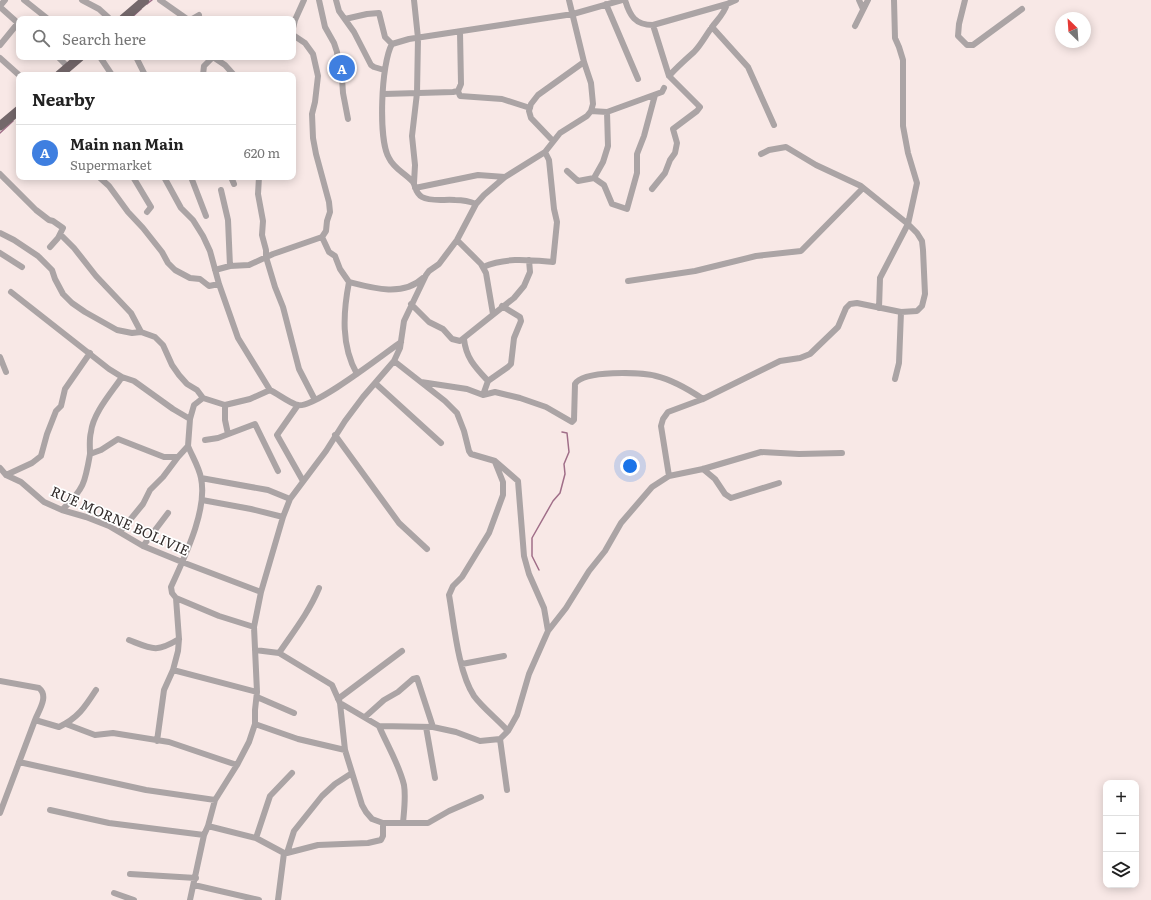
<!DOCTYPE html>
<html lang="en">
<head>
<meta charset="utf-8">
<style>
  :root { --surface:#fff; --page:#f6f6f6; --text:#222; --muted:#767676; --line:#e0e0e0; --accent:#db2777 }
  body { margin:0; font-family:Literata,serif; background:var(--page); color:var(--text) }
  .controls { position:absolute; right:12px; bottom:12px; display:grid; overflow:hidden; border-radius:8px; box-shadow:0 2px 10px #0003 }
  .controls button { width:36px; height:36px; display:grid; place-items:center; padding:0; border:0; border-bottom:1px solid var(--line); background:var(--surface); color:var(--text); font:20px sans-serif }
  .compass { position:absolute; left:1055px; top:12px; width:36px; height:36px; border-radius:50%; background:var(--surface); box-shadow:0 2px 10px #0003; rotate:335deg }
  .you { position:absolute; left:630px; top:466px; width:14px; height:14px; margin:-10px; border:3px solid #fff; border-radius:50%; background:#1a73e8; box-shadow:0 0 0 6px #1a73e833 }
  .badge { display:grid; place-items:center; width:26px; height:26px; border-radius:50%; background:var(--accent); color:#fff; font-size:13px; font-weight:700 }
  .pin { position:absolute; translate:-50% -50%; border:2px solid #fff; box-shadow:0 1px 4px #0006 }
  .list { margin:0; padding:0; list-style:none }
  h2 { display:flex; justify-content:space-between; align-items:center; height:52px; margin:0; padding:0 16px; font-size:17px }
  h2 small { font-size:13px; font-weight:400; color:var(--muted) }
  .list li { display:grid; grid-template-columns:26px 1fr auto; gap:12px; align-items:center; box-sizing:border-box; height:56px; padding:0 16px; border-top:1px solid var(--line) }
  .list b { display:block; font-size:15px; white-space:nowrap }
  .list p { margin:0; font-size:13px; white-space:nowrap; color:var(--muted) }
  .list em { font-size:13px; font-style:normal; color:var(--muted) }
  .icon { flex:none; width:22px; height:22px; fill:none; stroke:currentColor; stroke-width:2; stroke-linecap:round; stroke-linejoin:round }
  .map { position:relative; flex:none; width:1151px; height:900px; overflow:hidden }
  .search { position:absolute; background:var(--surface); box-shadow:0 2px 10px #0003; left:16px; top:16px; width:280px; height:44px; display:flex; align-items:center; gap:10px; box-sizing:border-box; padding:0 14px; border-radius:8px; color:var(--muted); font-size:15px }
  .panel { position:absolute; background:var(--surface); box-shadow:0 2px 10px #0003; left:16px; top:72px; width:280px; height:108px; border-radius:8px }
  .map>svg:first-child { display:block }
</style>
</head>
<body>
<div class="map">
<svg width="1151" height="900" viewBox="0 0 1151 900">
  <rect width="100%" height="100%" fill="#f8e8e6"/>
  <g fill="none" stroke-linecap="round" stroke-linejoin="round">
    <path stroke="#a06e88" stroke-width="1.5" d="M147,4L152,0
      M130,19L141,9
      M0,133L13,121
      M539,570L532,556V538L553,501L560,493L565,474L564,464L569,452L567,433L562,432"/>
    <path stroke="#aba4a5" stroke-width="6" d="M24,0L48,19
      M82,0L99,9L110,19
      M160,0L187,19
      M319,0L325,27L334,43L337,52L339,66L342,78L343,93L348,119
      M336,0L339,11L354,32L371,65L374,67L384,70
      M625,0C630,16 635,25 653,25L727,4
      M859,0L863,9
      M965,0L959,24L958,36L967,45H973L1022,9
      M606,4L638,79
      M0,6L5,0
      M0,7L19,24
      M192,19L199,15
      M345,19L367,14L379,13L385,37L392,44
      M855,26L868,0
      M712,27L748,67L774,125
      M293,28L295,20L304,0
      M293,35L305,43L313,54L318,76L315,102L312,114L313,138L316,154L329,202L330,212L327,221L326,231L322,237
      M0,45L18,23
      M58,57L68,67
      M100,57L112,75
      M136,57L145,75
      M213,57L225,65L234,75
      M0,58L19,75
      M203,75L204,66L213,57
      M669,76C677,67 685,60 694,52C701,45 706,35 712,27C718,19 724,14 727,4L736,0
      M458,91L460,96L502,99L530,108
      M384,94L453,92L458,91L461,84L460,32
      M591,111L607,112L662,92L664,88
      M553,141L531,118L529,111L531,104L538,95L584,62
      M567,171L578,181L594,178L604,185L612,204L627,209L637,173V154L644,136L655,95
      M0,174L36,210L49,220L53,221L63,228L58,238L50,247
      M99,177L109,186L128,212L143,228L162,252L168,263L175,270L190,278L200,279L209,286L219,284
      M133,177L151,207L147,212
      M164,177L181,208L193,220L203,236L210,251L219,284L238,338L270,390
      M191,177L206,216
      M231,177L234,184
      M259,177L258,194L263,221L262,235L266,250V257L275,287L283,307L299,369L315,400
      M594,178L603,162L608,146L607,112
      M414,183L415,165L412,136L417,93L418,38L414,0
      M415,188L478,175L505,177
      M652,189L665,173L670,160L675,153L677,143L673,129L697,111L700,107L669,76L653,25
      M221,190L228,220L230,266
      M476,204C469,201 462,200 455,200C445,199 431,202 422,197C415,193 416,187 413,182C405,173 394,169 389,158C378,140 381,63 392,44L409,39L573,14L622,0
      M0,233L14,240L38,256L52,270L55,279L63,294L72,303L85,312L117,330L132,333L141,332
      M60,234L74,248L96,276L131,313L141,332L155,337L163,345L172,365L179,375L187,384L197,390L203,398L225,405L250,399L270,390C278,394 288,402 297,405C313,410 385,353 401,342
      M457,240L481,264L486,273L493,314
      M0,253L22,267
      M483,267C506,257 529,260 553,262L557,222L554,209L549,160L545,152
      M215,270L230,266L249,265L273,254L322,237L329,252L335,256L340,269L349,282C372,288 403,297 423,278
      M628,281L695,271L756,256L801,251L863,188
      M349,282C343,313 341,346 357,374
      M11,292L109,369L122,377L134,381L173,409L190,419
      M411,304L429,322L443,329L452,339L460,341L514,298L524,286L530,272L529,260
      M879,308L880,278L908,224L917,183L908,153L903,126V60L899,47L895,38L894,0
      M464,339C466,358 475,367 488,381L483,395
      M0,357L6,372
      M394,361L445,401L457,413L464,431L469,451L471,454L495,461L518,481L524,556L529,574L544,608L548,631
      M895,379L899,363L901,312
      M488,381L508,367L511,364L514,338L521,321L520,317L502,306
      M421,382L467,389L483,395L495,392L520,398L546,407L572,422L574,420L575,384C583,370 641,372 656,376C673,380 688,389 703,399
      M375,383L441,443
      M225,405V420L228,434
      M298,405L277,435L303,481
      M335,435L399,523L427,549
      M205,440L218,438L255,424L278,471
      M90,454C90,447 89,439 91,432C93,413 112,392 122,377
      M495,462L503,482V495L489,533L462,577L453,586L449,595C454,623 458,672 474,696C482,707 498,720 508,731
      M0,468L6,475L21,482L44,502L62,510L86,517L109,526L143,546L182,562L261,592
      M703,469L715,479L725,494L731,498L779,483
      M6,475L32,463L41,456L47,434L56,411L61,406L65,389L90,353
      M669,476L661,426L663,419L668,412L703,399L780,361L800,358L810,354L838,327L846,308L850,304L857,303L901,312L917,311L922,306L925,294L923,250L922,241L917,233L908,224L861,186L816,165L786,147L769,150L761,154
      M201,478L268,490L290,499
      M202,500L251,509L283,517
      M62,510C84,489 85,483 90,454L101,450L118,439L164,457H178L188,446L190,419L194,405L203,398
      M120,532L143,504L150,490L163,477L178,457
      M143,546L168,513
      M176,598L219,616L254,627
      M129,640C152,649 156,653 179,639
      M255,650L279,653L332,685L340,703L345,750L362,805L366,812L372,819L383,823H428L449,811L481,797
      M279,653C294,631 309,612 319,588
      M462,664L504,656
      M173,670L257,692
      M0,681L39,688C49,696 39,710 35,720
      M257,697L294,713
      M338,699L402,651
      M340,703L379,726L433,727L456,732L480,741L500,739L508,731L517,715L529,674L548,631L566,608L589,571L605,551L621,523L652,487L669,476L703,469L761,452L799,454L842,453
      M365,717L384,700L398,692L413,679L417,678L433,727
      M66,724L95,735L113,733L169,742L237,765
      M255,724L298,739L345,750
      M379,726C387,745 399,764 404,785C406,797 404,811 403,823
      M426,727L435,778
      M500,739L507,790
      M157,741L164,690L173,670L178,651L179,639L176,598L172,593L171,587C184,558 208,510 201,478C199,467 192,456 188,446
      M19,762L146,790L215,800
      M50,810L109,823L204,835
      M0,813L35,720L59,727C78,718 85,707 96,690
      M208,826L256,838L284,853H287L318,845L368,843L381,840L383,836V823
      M256,838L270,796L292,773
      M287,853L294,831L322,796L335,784L352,773
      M130,874L196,878
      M194,885L259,900
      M114,893L134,900
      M190,900L204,835L208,826L215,800L237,765L249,742L255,724V710L257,692L254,627L261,592L283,517L290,499L326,451L345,421L363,397L394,361L400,348L404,321L426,275L429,271L439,264L457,240L476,204L484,195L505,177L545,152L560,133L587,116L591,111L593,104L591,83L584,62L569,0
      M278,900L284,853"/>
    <path stroke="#74686b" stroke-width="9" d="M123,19L145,0
      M59,75L80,57
      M0,126L19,110"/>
  </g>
  <g text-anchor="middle" stroke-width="3.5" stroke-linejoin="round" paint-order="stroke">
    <g font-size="14" fill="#332d2c" stroke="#fff">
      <text transform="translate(120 521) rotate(24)" y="5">RUE MORNE BOLIVIE</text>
    </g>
  </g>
</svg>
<div class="controls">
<button>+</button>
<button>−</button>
<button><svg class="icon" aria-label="layers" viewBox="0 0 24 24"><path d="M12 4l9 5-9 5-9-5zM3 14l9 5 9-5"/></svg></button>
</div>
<svg class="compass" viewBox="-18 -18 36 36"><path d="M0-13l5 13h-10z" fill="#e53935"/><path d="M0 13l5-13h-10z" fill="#767676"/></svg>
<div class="you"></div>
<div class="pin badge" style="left:342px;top:68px;background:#3f7fe0">A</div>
<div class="search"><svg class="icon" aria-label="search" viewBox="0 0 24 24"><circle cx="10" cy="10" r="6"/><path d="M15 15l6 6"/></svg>Search here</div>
<section class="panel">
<h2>Nearby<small></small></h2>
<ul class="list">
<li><span class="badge" style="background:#3f7fe0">A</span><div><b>Main nan Main</b><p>Supermarket</p></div><em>620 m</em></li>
</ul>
</section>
</div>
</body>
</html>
